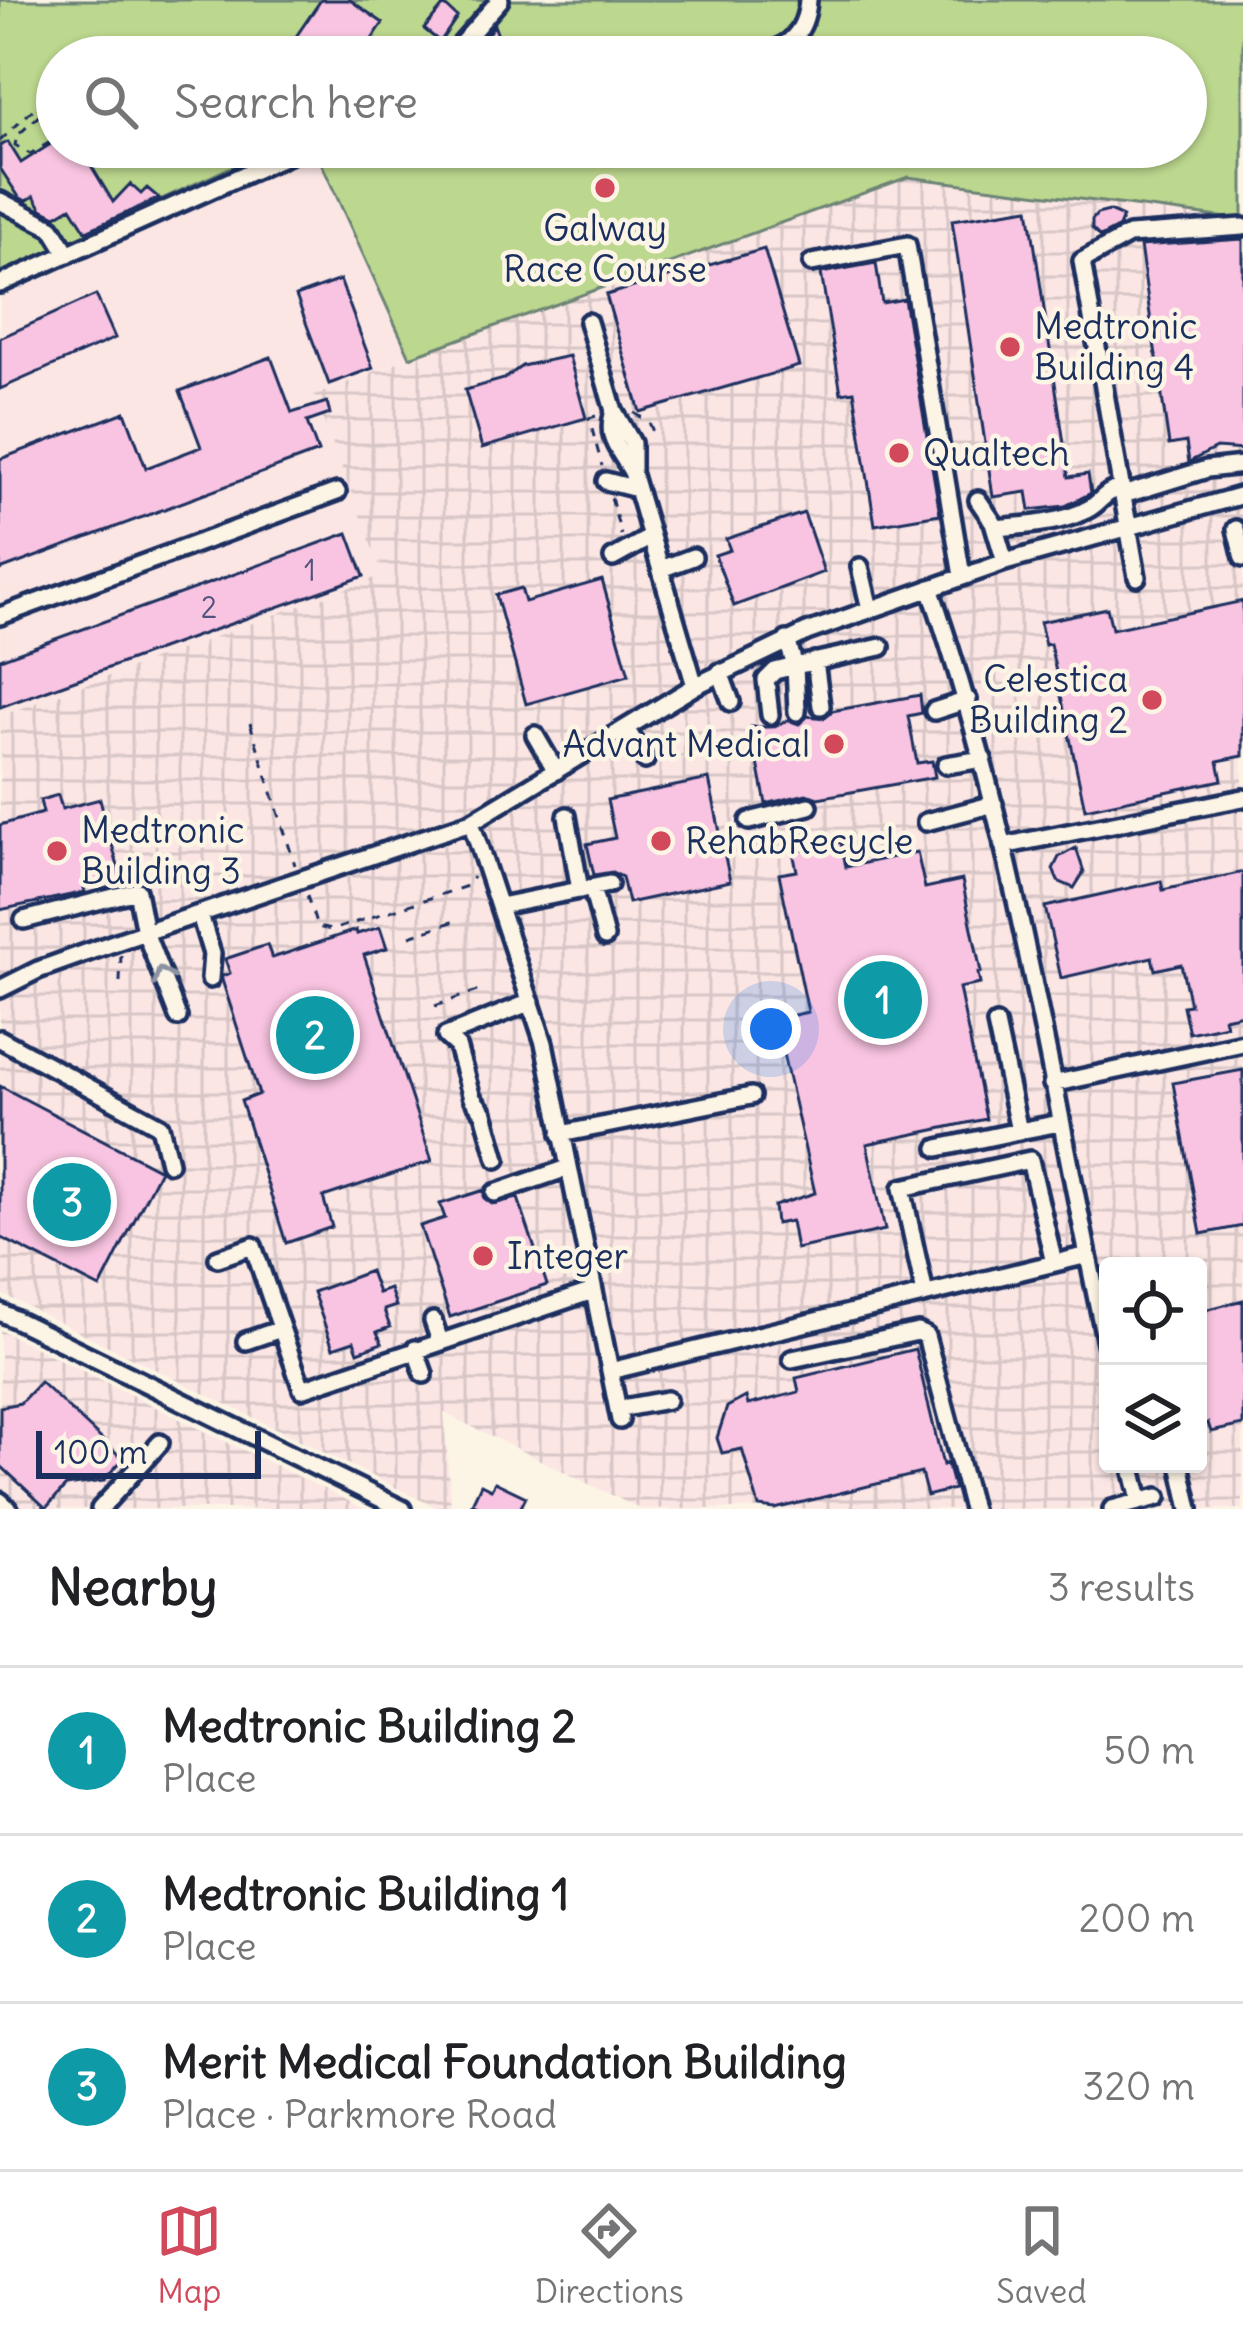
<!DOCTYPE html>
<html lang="en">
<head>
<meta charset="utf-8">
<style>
  :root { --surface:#fff; --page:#f2f2f2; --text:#202124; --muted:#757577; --line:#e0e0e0; --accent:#d1495b }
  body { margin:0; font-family:Delius,sans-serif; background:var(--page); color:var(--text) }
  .controls { position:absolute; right:36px; bottom:36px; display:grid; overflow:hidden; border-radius:12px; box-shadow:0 3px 9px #0004 }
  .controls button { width:108px; height:108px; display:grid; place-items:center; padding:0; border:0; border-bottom:3px solid var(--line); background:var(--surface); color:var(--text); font:60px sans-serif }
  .scale { position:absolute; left:36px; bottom:30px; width:225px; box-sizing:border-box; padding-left:12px; border:6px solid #1b2f5e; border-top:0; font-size:33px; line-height:42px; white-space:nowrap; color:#1b2f5e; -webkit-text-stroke:9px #fcf5e5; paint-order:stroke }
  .you { position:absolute; left:771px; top:1029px; width:42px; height:42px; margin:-30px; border:9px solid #fff; border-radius:50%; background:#1a73e8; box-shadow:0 0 0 18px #1a73e833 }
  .badge { display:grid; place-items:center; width:78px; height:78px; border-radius:50%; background:var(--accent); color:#fff; font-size:39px; font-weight:700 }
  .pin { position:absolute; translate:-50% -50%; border:6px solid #fff; box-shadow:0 3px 12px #0006 }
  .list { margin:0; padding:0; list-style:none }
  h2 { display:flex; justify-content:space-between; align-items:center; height:156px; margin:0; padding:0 48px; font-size:51px }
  h2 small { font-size:39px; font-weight:400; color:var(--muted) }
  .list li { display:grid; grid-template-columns:78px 1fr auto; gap:36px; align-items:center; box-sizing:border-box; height:168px; padding:0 48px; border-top:3px solid var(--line) }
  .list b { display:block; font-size:45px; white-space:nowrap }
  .list p { margin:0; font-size:39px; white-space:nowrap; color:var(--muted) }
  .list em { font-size:39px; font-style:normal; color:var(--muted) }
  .icon { flex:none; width:66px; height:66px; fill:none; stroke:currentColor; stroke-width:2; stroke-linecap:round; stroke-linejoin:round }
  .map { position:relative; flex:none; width:1243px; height:1509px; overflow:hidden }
  .search { position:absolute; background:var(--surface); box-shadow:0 3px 9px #0004; left:36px; right:36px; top:36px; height:132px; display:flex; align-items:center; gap:30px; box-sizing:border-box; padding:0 42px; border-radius:66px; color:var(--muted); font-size:45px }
  .sheet { height:660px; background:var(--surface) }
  nav { display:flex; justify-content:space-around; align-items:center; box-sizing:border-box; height:168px; border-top:3px solid var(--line); background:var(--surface); font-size:33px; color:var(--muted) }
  nav a { display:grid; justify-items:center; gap:6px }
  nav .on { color:var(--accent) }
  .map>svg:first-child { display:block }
</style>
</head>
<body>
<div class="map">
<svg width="1243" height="1509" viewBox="0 0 1243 1509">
  <defs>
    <pattern id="industrial-grid" width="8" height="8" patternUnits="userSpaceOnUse" patternTransform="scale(3)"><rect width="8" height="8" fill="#fbe6e4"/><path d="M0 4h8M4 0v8" fill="none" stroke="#d7c6c6"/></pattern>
  </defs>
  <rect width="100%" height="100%" fill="#fcf5e5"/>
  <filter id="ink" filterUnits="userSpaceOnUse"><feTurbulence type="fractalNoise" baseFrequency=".00833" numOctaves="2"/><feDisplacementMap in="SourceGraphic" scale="24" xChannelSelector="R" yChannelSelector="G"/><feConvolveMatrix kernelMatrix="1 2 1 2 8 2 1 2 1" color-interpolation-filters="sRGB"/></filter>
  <g filter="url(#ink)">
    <path fill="#fbe6e4" d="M317,154L410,357L314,396L384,575L0,716V297Z"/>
    <path fill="url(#industrial-grid)" fill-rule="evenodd" d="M908,177L1243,220V1509H640L444,1413L451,1509H439L0,1293V716L383,575L314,396L410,357ZM1108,1266H1198V1464H1108Z
      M0,1330L196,1427L365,1509H0Z"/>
    <path fill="#bcd78e" stroke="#6c8376" stroke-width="3" d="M0,0H1243V220L908,177L410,357L314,147H1186V57H57V147H274L0,274Z"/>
    <path fill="#f9c4e1" stroke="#1b2f5e" stroke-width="3" d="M321,0H350L383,23L360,57H282Z
      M444,5L457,17L440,42L424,29Z
      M494,25L503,49L497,56L487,57L480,45Z
      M57,140V147H87L100,155L89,162L113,202L130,184L141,194L147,188L159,198L86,231L71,207L56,216L42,209L34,196L26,201L19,197L0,168V146L8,142L21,163Z
      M1029,208L1069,477L1088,474L1091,493L1065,506L1030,510L1027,492L993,497L952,220Z
      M1109,211L1123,217L1119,227L1100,237L1092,229V220L1097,214Z
      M1243,239V450L1216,448L1189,462L1186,442L1169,445L1140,246Z
      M764,249L799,366L640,412L606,295Z
      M876,263L882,303L904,299L940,514L875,525L854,391L841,393L821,273Z
      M340,280L373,368L329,384L296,296Z
      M96,295L115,338L0,389V338Z
      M569,356L586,418L482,448L465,390L504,379L522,366Z
      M271,357L292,413L327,402L330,414L307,422L318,452L0,570V459L125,412L146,468L201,447L180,391Z
      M804,513L824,572L734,606L715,555L730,550L726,539Z
      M348,533L364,576L0,707V659Z
      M602,580L629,675L526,704L496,595L521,588L525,602Z
      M1243,601V756L1218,761L1222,780L1085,809L1050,644L1045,645L1040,622L1107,608L1112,629Z
      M920,695L922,713L908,716L917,763L932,761L935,777L818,798L806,794L766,804L751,727H772L788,720L799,724L808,716L824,718L832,711Z
      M709,779L730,881L628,903L622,877L612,872L594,875L587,844L615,838L607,800Z
      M58,795L62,809L100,799L121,878L84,888L85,892L0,910V825L43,813L40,800Z
      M841,842L846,867L917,852L925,888L962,880L981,972L978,973L980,984L959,988L986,1119L867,1144L885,1230L796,1249L791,1221L776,1224L774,1206L815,1193L775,1019L808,1012L779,874L797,871L793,852Z
      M1076,848L1084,872L1074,888L1058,881L1053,869L1059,857Z
      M1243,872V1014L1224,1018L1226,1025L1189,1033L1183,1006L1190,1005L1181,964L1155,970L1152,957L1061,978L1045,907L1161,881L1163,890Z
      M380,927L387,948L364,955L432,1161L323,1197L332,1227L286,1243L241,1101L259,1094L222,980V976L230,973L225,959L267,945L272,958L356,930L357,934Z
      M1243,1070V1226L1201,1234L1173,1083Z
      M0,1086L160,1170L100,1288L0,1237Z
      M484,1190V1198L492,1204L518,1198L547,1285L450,1317L420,1226L445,1218L440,1204Z
      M370,1271L378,1293L390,1289L396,1306L384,1310L390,1327L377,1332L382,1343L358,1352L354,1341L333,1348L313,1292Z
      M1243,1300V1425L1211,1432L1208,1423L1198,1425V1312Z
      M915,1349L943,1465L947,1463L954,1489L927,1496L921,1473L775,1509L759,1507L742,1449L722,1453L717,1438L727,1407L746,1397L748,1405L799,1392L796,1378Z
      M40,1382L123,1459L103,1481L66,1486L46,1508L0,1465V1407L20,1403Z
      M495,1482L526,1497L520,1509H484L472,1503L481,1484L491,1489Z"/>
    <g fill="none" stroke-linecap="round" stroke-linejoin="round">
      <g stroke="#1b2f5e" stroke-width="24">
        <path id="minor" d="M450,57L500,0
          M747,57C782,53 806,37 808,0
          M0,201L52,228L68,254
          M812,263L907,245L962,576
          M0,284L306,147
          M588,322L614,411L632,443V472
          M614,411C605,440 619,448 632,472L695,686
          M606,481L637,489
          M1123,495L1207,469L1243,465
          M978,500L993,522L1005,562
          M995,528C1023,526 1065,523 1090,508C1102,501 1104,492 1120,488
          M1236,529L1243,558
          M613,558L651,537
          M860,567L870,609
          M661,569L693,557
          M1137,577L1082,261L1129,235L1243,227
          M930,588C1015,833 1053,1098 1108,1352
          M0,616L337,492
          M787,640L795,666L881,647
          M815,661L821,706
          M720,672L731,702
          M934,711L968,700
          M770,715L766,680L775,671L795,666L797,712
          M626,728L645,760
          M535,735L556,771
          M946,765L983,759
          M567,816L580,890
          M749,821L809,806
          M471,822L544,1043L620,1420
          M926,822L994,804
          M1003,846L1243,798
          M592,888L605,937
          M500,906L609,884
          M200,915L212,954L210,979
          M24,920L137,891L145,932L178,1017
          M0,989L38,970L119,941L471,822L695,686L807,632L1005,562L1243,495
          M996,1024L1019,1131L1060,1123
          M0,1039L160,1126L169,1163
          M1052,1084L1243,1043
          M561,1134L751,1096
          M938,1148L1019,1131
          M497,1159L484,1113L472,1098L457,1046L446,1036L531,1002
          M495,1193L568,1168
          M218,1258L253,1246L302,1389L593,1291
          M925,1294L902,1188L1030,1160L1054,1263
          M0,1312L402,1509
          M433,1321L440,1341
          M246,1341L281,1329
          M415,1349L424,1374
          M792,1359L918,1332L926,1336L972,1509
          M610,1371L1088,1255
          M618,1409L667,1400
          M1131,1464L1140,1500
          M1180,1464L1190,1509
          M0,1501L9,1509
          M100,1509L160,1443
          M1112,1509L1158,1497"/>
      </g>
      <path stroke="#1b2f5e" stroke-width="3" stroke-dasharray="9 9" stroke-linecap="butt" d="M111,57L129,37L163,57
        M57,113H42L17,136L15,145L30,154L57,138
        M0,141L43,100L46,111
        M102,147L122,158L135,155L143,147
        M634,413L649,422L653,432
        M596,416L589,418L602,466
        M611,498L621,535
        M250,723L295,865
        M307,896L317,927L332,930L467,886L473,877
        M410,936L458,920
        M120,982L121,954
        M435,1006L480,990"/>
      <use href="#minor" stroke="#fcf5e5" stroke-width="15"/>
    </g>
    <defs><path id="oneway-chevron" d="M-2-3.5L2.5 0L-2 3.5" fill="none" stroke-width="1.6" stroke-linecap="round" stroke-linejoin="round" transform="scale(3)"/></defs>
    <use stroke="#8c92a2" href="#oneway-chevron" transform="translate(162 975) rotate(-111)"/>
  </g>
  <g fill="#d1495b" stroke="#fcf5e5" stroke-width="4.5">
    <circle cx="605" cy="188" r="12"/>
    <circle cx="1010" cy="347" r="12"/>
    <circle cx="899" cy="453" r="12"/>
    <circle cx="1152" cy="700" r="12"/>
    <circle cx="834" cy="744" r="12"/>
    <circle cx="661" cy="841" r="12"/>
    <circle cx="57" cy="851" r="12"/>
    <circle cx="483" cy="1256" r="12"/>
  </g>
  <g text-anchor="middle" stroke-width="9" stroke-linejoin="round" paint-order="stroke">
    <g font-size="30" fill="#52547f">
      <text x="310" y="581">1</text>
      <text x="209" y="618">2</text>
    </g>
    <g font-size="36" fill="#1b2f5e" stroke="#fcf5e5" text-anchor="start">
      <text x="605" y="241" text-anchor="middle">Galway<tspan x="605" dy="41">Race Course</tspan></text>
      <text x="1034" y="339">Medtronic<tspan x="1034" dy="41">Building 4</tspan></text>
      <text x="923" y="466">Qualtech</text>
      <text x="1128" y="692" text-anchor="end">Celestica<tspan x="1128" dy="41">Building 2</tspan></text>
      <text x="810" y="757" text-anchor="end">Advant Medical</text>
      <text x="81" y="843">Medtronic<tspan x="81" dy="41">Building 3</tspan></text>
      <text x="685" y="854">RehabRecycle</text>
      <text x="507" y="1269">Integer</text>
    </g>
  </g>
</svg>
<div class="controls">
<button><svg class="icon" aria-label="locate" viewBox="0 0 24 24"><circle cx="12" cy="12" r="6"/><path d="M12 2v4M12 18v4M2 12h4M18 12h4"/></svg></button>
<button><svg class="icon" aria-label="layers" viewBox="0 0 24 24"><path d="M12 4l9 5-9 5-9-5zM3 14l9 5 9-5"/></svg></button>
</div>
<div class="scale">100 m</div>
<div class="you"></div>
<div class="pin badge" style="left:883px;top:1000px;background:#0f9aa8">1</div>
<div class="pin badge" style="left:315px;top:1035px;background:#0f9aa8">2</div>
<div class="pin badge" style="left:72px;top:1202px;background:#0f9aa8">3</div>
<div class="search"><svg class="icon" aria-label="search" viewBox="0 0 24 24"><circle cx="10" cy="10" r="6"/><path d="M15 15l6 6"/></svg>Search here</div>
</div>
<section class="sheet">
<h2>Nearby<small>3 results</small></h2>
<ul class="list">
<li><span class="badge" style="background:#0f9aa8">1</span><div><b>Medtronic Building 2</b><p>Place</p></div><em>50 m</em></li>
<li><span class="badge" style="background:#0f9aa8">2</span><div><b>Medtronic Building 1</b><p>Place</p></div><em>200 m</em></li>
<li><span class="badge" style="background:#0f9aa8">3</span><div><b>Merit Medical Foundation Building</b><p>Place · Parkmore Road</p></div><em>320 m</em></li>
</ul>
</section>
<nav>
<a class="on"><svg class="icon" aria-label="map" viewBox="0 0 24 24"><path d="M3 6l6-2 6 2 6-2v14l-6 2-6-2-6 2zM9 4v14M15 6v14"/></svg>Map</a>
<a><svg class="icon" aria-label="directions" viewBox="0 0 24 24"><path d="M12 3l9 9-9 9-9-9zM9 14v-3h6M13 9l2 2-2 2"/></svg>Directions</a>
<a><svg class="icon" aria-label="saved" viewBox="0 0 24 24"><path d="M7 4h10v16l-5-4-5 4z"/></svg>Saved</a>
</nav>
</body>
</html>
